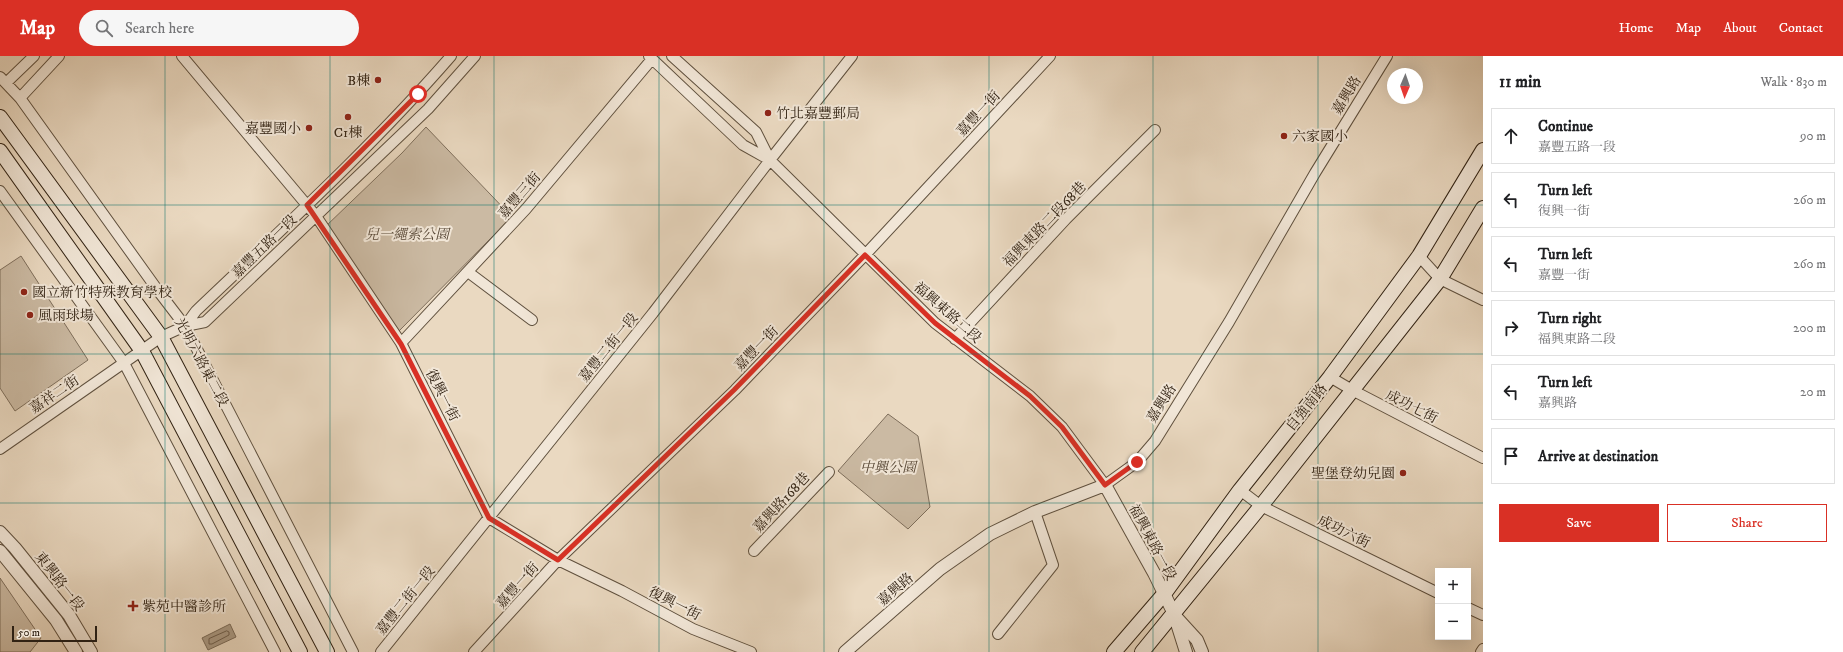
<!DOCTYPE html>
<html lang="en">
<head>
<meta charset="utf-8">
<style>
  :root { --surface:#fff; --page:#f6f6f6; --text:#202124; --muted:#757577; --line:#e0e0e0; --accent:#d93025 }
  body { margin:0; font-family:"IM FELL DW Pica","Noto Serif TC",serif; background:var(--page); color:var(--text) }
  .controls { position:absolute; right:12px; bottom:12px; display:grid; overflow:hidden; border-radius:0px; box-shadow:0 4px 16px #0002 }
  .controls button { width:36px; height:36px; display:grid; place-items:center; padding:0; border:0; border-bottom:1px solid var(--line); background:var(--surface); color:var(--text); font:20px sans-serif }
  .compass { position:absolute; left:1387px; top:12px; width:36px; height:36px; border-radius:50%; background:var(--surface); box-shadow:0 4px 16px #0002; rotate:182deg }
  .scale { position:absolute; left:12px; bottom:10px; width:85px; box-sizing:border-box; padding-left:4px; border:2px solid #312213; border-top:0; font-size:11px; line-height:14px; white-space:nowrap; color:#312213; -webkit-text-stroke:3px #f1e6d7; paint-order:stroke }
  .stop { position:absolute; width:12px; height:12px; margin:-9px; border:3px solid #d93025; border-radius:50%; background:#fff }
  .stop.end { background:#d93025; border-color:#fff; box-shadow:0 1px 4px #0008 }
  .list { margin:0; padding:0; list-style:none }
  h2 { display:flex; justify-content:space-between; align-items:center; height:52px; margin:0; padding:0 16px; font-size:17px }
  h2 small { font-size:13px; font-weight:400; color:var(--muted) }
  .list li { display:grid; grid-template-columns:26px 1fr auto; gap:12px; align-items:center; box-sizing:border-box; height:56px; margin:0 8px 8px; padding:0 8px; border:1px solid var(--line); border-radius:0px }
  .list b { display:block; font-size:15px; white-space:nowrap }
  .list p { margin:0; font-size:13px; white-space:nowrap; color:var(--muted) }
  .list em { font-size:13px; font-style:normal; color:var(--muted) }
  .actions { display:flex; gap:8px; padding:12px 16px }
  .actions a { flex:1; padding:9px 0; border:1px solid var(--accent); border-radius:0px; text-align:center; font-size:14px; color:var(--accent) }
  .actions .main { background:var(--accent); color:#fff }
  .icon { flex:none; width:22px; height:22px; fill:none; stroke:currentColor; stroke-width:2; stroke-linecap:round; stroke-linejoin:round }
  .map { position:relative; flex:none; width:1483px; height:596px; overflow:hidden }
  header { display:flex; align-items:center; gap:24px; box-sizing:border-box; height:56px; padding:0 20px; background:var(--accent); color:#fff }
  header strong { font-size:19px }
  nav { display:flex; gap:22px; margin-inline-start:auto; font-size:14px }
  .search { width:280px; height:36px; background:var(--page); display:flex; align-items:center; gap:10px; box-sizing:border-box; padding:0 14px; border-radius:22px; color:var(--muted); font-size:15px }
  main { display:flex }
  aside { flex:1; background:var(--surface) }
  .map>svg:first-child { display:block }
</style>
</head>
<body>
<header>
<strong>Map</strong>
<div class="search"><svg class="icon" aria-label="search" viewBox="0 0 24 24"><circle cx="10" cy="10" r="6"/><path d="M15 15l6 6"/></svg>Search here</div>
<nav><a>Home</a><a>Map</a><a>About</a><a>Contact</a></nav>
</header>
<main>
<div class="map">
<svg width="1483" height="596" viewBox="0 0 1483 596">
  <rect width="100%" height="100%" fill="#ead9c1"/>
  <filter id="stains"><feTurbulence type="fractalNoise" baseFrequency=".005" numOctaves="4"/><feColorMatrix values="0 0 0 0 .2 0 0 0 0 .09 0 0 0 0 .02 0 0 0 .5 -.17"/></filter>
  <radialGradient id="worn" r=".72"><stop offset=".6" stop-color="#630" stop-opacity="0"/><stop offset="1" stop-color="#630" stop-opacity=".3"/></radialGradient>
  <path fill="#cbbaa3" stroke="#7e6e5b" d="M426,71L512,161L399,275L325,171L402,97Z
    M21,200L88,304L15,355L0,332V214Z
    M888,358L918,380L930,451L908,473L838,415Z
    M0,522L41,582L30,596H0Z"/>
  <path fill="#ab9b86" stroke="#7a6b58" d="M230,568L236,581L208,594L202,582Z"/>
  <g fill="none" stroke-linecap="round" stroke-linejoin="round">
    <path stroke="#6e5e4c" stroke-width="1" d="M227,575L229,576V579L212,588H209V583Z"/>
    <g stroke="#5f503e" stroke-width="12">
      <path id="minor" d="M182,0L316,160L401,287L489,462L558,504L622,535L693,573L751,596
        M649,0L743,89L770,104L935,267L1030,340L1062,371L1105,429L1137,406L1155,385L1229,266L1315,117L1387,0
        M672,0L756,76L770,104
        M0,21L20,42L159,236L185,270L353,596
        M6,27L34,0
        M20,42L59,0
        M0,135L124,307L275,596
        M1419,200L1440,223L1483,244
        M468,216L532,264
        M185,270L196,255C283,172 372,91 451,0
        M955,283L1066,163L1155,74
        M401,287L526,153L652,3
        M1330,321L1352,334L1483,402
        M0,393L161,281L185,270L205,266L428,53L475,0
        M1240,434L1261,450L1438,537
        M754,495L829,416
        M1468,552L1483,559
        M998,578L1053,509L1035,456
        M381,596L653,257L770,104L852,0
        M474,596L558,504L735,334L865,199L1050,0
        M1481,596L1483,593"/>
    </g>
    <g stroke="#5f503e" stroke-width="14">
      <path id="tertiary" d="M0,476L15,492L69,559L91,596
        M0,495L56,564L76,596
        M1176,561L1197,584L1202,596
        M845,596L940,513L990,478L1035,456L1105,429L1154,517L1174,558L1186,596"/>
    </g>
    <g stroke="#312213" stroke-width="16">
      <path id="secondary" d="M0,61L161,281L327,596
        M0,95L142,295L300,596
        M1114,596L1164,538L1240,434L1330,321L1419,200L1483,94
        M1142,596L1261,450L1440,223L1483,152"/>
    </g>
    <use href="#minor" stroke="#f1e6d7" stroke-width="10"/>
    <use href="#tertiary" stroke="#f1e6d7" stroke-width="12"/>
    <use href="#secondary" stroke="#f1e6d7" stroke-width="14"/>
  </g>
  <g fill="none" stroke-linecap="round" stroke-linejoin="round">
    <path stroke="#d93025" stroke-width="5" d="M418,38L307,149L401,288L489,462L558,504L734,334L865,199L935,267L1030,340L1062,371L1105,429L1137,406"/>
  </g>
  <path fill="none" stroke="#0f766e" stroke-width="1" stroke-opacity="0.55" d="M165,0V596M330,0V596M494,0V596M659,0V596M824,0V596M989,0V596M1153,0V596M1318,0V596M0,149H1483M0,298H1483M0,447H1483"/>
  <g fill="#8f2418" stroke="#f1e6d7" stroke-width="1.5">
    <circle cx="378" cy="24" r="4"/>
    <circle cx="768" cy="57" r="4"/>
    <circle cx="348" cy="61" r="4"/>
    <circle cx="309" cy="72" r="4"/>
    <circle cx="1284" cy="80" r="4"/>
    <circle cx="24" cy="236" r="4"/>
    <circle cx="30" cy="259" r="4"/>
    <circle cx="1403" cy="417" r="4"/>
    <path d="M131 544h4v4h4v4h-4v4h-4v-4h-4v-4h4z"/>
  </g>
  <g text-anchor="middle" stroke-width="4" stroke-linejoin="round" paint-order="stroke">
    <g font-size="14" fill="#312213" stroke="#f1e6d7" text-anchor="start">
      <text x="370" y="29" text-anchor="end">B棟</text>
      <text x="776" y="62">竹北嘉豐郵局</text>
      <text x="301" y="77" text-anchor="end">嘉豐國小</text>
      <text x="348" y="81" text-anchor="middle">C1棟</text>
      <text x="1292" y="85">六家國小</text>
      <text x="32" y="241">國立新竹特殊教育學校</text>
      <text x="38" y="264">風雨球場</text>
      <text x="1395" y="422" text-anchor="end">聖堡登幼兒園</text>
      <text x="142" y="555">紫苑中醫診所</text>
    </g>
    <g font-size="14" fill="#312213" stroke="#f1e6d7">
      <text transform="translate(1346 39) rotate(-59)" y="5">嘉興路</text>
      <text transform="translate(978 57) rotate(-47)" y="5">嘉豐一街</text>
      <text transform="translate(519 139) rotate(-49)" y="5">嘉豐三街</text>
      <text transform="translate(1044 168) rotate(-46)" y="5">福興東路二段68巷</text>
      <text transform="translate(264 190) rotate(-44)" y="5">嘉豐五路一段</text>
      <text transform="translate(948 256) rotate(41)" y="5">福興東路二段</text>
      <text transform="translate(608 291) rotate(-51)" y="5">嘉豐二街一段</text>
      <text transform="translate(756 292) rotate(-46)" y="5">嘉豐一街</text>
      <text transform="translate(202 306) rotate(62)" y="5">光明六路東二段</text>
      <text transform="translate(54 338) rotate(-34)" y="5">嘉祥二街</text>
      <text transform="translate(443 339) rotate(63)" y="5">復興一街</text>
      <text transform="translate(1161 347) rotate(-58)" y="5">嘉興路</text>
      <text transform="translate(1412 350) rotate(27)" y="5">成功七街</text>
      <text transform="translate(1306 351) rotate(-51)" y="5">自強南路</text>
      <text transform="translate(781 446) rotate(-47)" y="5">嘉興路168巷</text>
      <text transform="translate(1344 475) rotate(26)" y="5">成功六街</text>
      <text transform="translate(1153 486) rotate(62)" y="5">福興東路一段</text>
      <text transform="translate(60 525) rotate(52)" y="5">東興路一段</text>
      <text transform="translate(517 529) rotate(-48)" y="5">嘉豐一街</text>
      <text transform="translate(895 533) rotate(-41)" y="5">嘉興路</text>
      <text transform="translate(405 544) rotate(-51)" y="5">嘉豐二街一段</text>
      <text transform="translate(675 547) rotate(27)" y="5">復興一街</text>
    </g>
    <g font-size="14" font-style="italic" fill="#584837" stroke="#f1e6d7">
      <text x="407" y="183">兒一繩索公園</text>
      <text x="888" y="416">中興公園</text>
    </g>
  </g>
  <rect width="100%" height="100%" filter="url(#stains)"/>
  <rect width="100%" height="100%" fill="url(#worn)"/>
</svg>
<div class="controls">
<button>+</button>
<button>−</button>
</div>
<svg class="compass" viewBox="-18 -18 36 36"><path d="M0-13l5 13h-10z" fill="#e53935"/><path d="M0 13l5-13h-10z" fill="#757577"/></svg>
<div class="scale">50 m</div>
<div class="stop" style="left:418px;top:38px"></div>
<div class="stop end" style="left:1137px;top:406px"></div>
</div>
<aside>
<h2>11 min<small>Walk · 830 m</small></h2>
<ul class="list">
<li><svg class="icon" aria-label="ahead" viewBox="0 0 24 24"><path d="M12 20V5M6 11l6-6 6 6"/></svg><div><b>Continue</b><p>嘉豐五路一段</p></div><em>90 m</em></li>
<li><svg class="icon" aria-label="left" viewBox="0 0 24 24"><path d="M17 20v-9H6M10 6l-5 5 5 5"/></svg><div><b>Turn left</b><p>復興一街</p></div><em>260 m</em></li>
<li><svg class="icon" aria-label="left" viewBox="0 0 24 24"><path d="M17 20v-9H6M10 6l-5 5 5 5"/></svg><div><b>Turn left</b><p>嘉豐一街</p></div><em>260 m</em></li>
<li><svg class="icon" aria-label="right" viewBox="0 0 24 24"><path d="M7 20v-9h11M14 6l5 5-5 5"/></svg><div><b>Turn right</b><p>福興東路二段</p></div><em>200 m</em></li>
<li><svg class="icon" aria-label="left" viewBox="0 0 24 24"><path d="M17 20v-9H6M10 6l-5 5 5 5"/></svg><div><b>Turn left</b><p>嘉興路</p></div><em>20 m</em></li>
<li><svg class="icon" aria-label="arrive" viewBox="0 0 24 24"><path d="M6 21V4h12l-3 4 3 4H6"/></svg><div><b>Arrive at destination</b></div></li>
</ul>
<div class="actions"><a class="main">Save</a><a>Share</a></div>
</aside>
</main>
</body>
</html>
